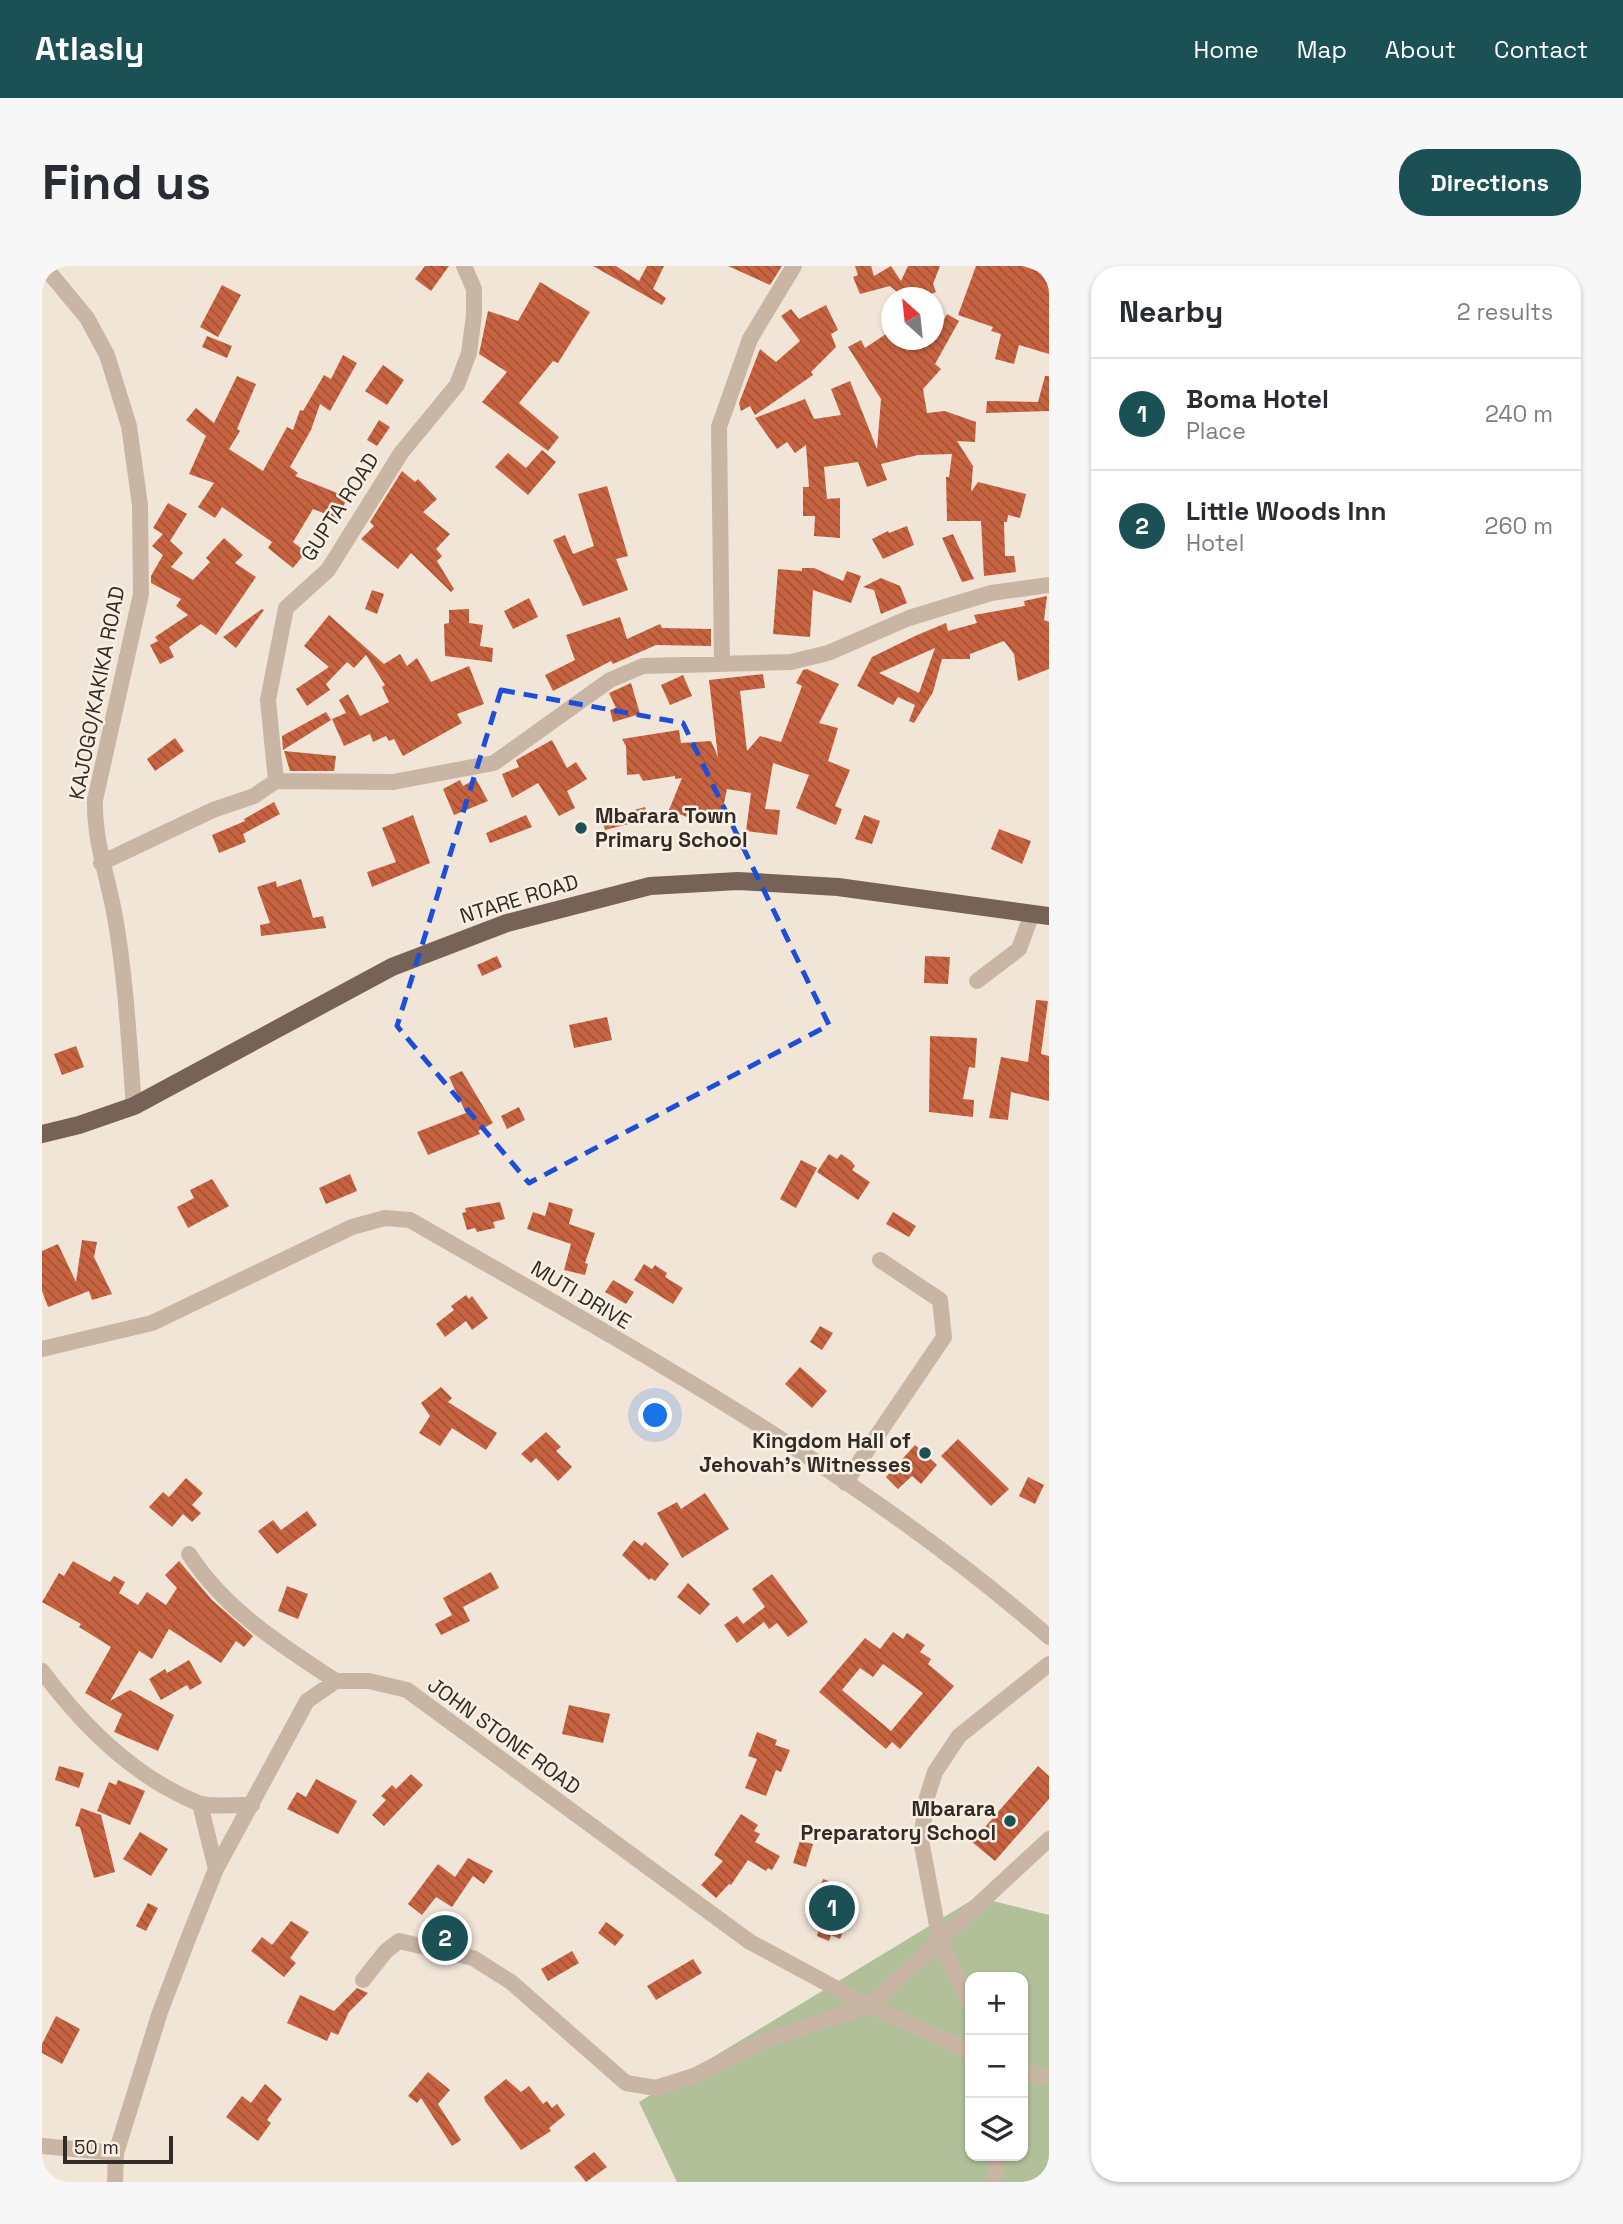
<!DOCTYPE html>
<html lang="en">
<head>
<meta charset="utf-8">
<style>
  :root { --surface:#fff; --page:#f7f7f7; --text:#2b2b33; --muted:#7c7c81; --line:#e1e1e2; --accent:#1b5055 }
  body { margin:0; font-family:"Space Grotesk",sans-serif; background:var(--page); color:var(--text) }
  .controls { position:absolute; right:21px; bottom:21px; display:grid; overflow:hidden; border-radius:14px; box-shadow:0 2px 5px #0004 }
  .controls button { width:63px; height:63px; display:grid; place-items:center; padding:0; border:0; border-bottom:2px solid var(--line); background:var(--surface); color:var(--text); font:35px sans-serif }
  .compass { position:absolute; left:839px; top:21px; width:63px; height:63px; border-radius:50%; background:var(--surface); box-shadow:0 2px 5px #0004; rotate:333deg }
  .scale { position:absolute; left:21px; bottom:18px; width:110px; box-sizing:border-box; padding-left:7px; border:4px solid #342a26; border-top:0; font-size:19px; line-height:24px; white-space:nowrap; color:#342a26; -webkit-text-stroke:5px #f9f0e4; paint-order:stroke }
  .you { position:absolute; left:614px; top:1150px; width:24px; height:24px; margin:-18px; border:5px solid #fff; border-radius:50%; background:#1a73e8; box-shadow:0 0 0 10px #1a73e833 }
  .badge { display:grid; place-items:center; width:46px; height:46px; border-radius:50%; background:var(--accent); color:#fff; font-size:23px; font-weight:700 }
  .pin { position:absolute; translate:-50% -50%; border:4px solid #fff; box-shadow:0 2px 7px #0006 }
  .list { margin:0; padding:0; list-style:none }
  h2 { display:flex; justify-content:space-between; align-items:center; height:91px; margin:0; padding:0 28px; font-size:30px }
  h2 small { font-size:23px; font-weight:400; color:var(--muted) }
  .list li { display:grid; grid-template-columns:46px 1fr auto; gap:21px; align-items:center; box-sizing:border-box; height:112px; padding:0 28px; border-top:2px solid var(--line) }
  .list b { display:block; font-size:26px; white-space:nowrap }
  .list p { margin:0; font-size:23px; white-space:nowrap; color:var(--muted) }
  .list em { font-size:23px; font-style:normal; color:var(--muted) }
  .icon { flex:none; width:38px; height:38px; fill:none; stroke:currentColor; stroke-width:2; stroke-linecap:round; stroke-linejoin:round }
  .map { position:relative; flex:none; width:1007px; height:1916px; overflow:hidden; border-radius:28px }
  header { display:flex; align-items:center; gap:42px; box-sizing:border-box; height:98px; padding:0 35px; background:var(--accent); color:#fff }
  header strong { font-size:33px }
  nav { display:flex; gap:38px; margin-inline-start:auto; font-size:24px }
  .intro { display:flex; align-items:center; justify-content:space-between; box-sizing:border-box; height:168px; padding:0 42px }
  h1 { margin:0; font-size:49px }
  .button { padding:18px 32px; border-radius:28px; background:var(--accent); color:#fff; font-size:24px; font-weight:700 }
  main { display:flex; gap:42px; padding:0 42px }
  aside { flex:1; background:var(--surface); border-radius:28px; box-shadow:0 2px 5px #0004 }
  .map>svg:first-child { display:block }
</style>
</head>
<body>
<header>
<strong>Atlasly</strong>
<nav><a>Home</a><a>Map</a><a>About</a><a>Contact</a></nav>
</header>
<div class="intro"><h1>Find us</h1><a class="button">Directions</a></div>
<main>
<div class="map">
<svg width="1007" height="1916" viewBox="0 0 1007 1916">
  <defs>
    <pattern id="building-back-hatch" width="6" height="6" patternUnits="userSpaceOnUse" patternTransform="scale(1.75)"><rect width="6" height="6" fill="#c76340"/><path d="M-1 5l2 2M0 0l6 6M5-1l2 2" fill="none" stroke="#a25235"/></pattern>
  </defs>
  <rect width="100%" height="100%" fill="#f1e5d8"/>
  <path fill="#b1c098" fill-rule="evenodd" d="M935,1631L1007,1649V1916H635L597,1836ZM928,1711H981V1890H928Z"/>
  <path fill="url(#building-back-hatch)" fill-rule="evenodd" d="M383,0H407L389,25L373,13Z
    M551,0H574L597,15L605,0H622L611,23L624,32L620,39Z
    M686,0H740L728,19Z
    M813,0H829L832,10L849,0L859,15L866,0H898L891,18L894,26L880,32H862L848,20L818,28L811,11L816,9Z
    M934,0H981L1007,9V88L977,79L972,98L953,93L959,68L949,65L951,61L916,49Z
    M498,16L548,46L516,97L511,95L477,137L517,171L506,185L440,136L465,106L437,88L446,45L476,55Z
    M180,19L199,29L176,71L158,61Z
    M784,39L796,64L789,68L794,81L769,106L771,109L713,149L708,140L699,145L697,137L718,83L734,96L758,75L739,50L749,43L757,53Z
    M905,48L917,55L893,98L899,103L881,123L885,147L903,145L934,156L933,176L915,175L931,200L929,226L936,216L984,228L978,252L966,249L965,256H962L963,290H972L974,306L942,310L939,255H905L904,211H907L910,188L876,189L839,198L845,214L825,221L816,196L782,201L785,233L798,232V272L772,270L773,250H761V221H767L764,179L753,187L745,176L735,183L713,152L763,133L772,153L799,149L789,123L808,115L835,183L839,133L806,81L819,74L823,82L850,64V74H892Z
    M165,70L190,80L185,92L160,81Z
    M301,89L315,97L288,145L278,138L269,164L248,201L256,207L253,210L305,231L297,253L271,243L251,276L264,286L251,302L226,282L230,276L180,241L173,252L156,241L172,217L147,208L164,170L144,154L154,142L172,157L195,110L214,118L195,163L198,165L187,183L221,205L245,161L251,164L258,144L261,145L282,109L289,113Z
    M341,99L362,114L345,139L323,125Z
    M1003,110H1007V145L944,147L945,135L996,136Z
    M337,154L348,161L335,180L325,174Z
    M500,184L514,196L486,229L453,201L466,187L484,202Z
    M360,205L373,216L376,213L395,233L381,246L408,268L394,283L400,290L395,295L412,323L409,326L369,287L356,303L319,273L332,260L328,256Z
    M565,220L586,290L574,293L586,324L541,340L511,274L523,269L531,288L552,280L536,228Z
    M126,237L145,248L128,275L141,287L129,301L151,314L168,296L164,292L182,272L201,289L193,297L214,311L174,369L159,358L127,381L132,391L118,398L108,379L116,375L113,371L146,349L134,340L139,333L109,317V310L121,289L110,280L121,268L111,262Z
    M865,260L872,279L841,293L830,273L846,265L847,267Z
    M911,268L915,277L932,313L920,316L900,272Z
    M760,302H772L801,315L805,305L819,310L809,337L771,324L768,371L731,368L736,303L760,305Z
    M839,312L858,320L865,337L839,348L832,324L821,321Z
    M330,324L342,328L335,348L323,343Z
    M1005,330L1002,354L1007,356V403L976,415L972,388L962,375L928,388V393H900L891,426L872,457L867,455L873,439L856,431L851,439L815,420L830,391L873,370L904,357L906,365L935,357L932,349L983,340L982,335ZM893,382L877,427L837,407Z
    M487,332L496,351L471,363L462,345Z
    M220,343L222,344L194,382L181,371Z
    M427,343V357L441,359L438,380L451,382L450,396L403,390L402,358L407,357V344Z
    M287,349L342,398L358,388L365,400L375,392L389,416L427,400L442,438L415,448L420,457L361,490L352,473L347,475L344,470L331,476L328,468L302,480L290,453L304,447L297,434L306,428L318,450L347,436L340,421L343,419L324,389L312,402L305,396L284,418L288,424L265,440L254,423L287,401L262,380Z
    M578,351L585,373L618,358L620,362L669,363V380L614,379L571,398L569,395L511,425L503,409L533,394L524,369Z
    M765,403L797,418L777,457L796,462L786,495L808,504L793,540L800,543L794,559L754,542L767,509L731,497L723,543L738,544L735,569L704,565L709,527L685,523L679,551L658,547L655,555L627,544L640,512L633,513V510L601,515L597,508L585,509L584,480L580,473L637,464L639,477L669,475L676,491L667,414L721,408L723,422L698,425L705,485L718,470L739,476L760,420L754,417L761,404Z
    M641,409L650,430L628,439L619,419Z
    M589,417L598,448L571,456L568,444L574,442L567,427Z
    M284,446L289,454L241,484L240,470Z
    M133,472L142,485L113,505L105,493Z
    M510,474L525,502L534,496L545,513L525,525L533,542L517,550L496,517L470,532L460,508L477,501L474,494Z
    M242,485L294,490L292,505H248Z
    M434,513L446,535L412,549L401,523L418,514L421,520Z
    M232,536L238,548L201,568L204,576L177,587L170,569L203,555L202,553Z
    M603,541L606,553L563,564L560,553Z
    M371,549L388,597L330,621L325,606L354,596L340,562Z
    M484,549L490,561L448,577L444,567Z
    M822,549L838,555L830,578L813,573Z
    M957,563L989,575L980,598L949,583Z
    M259,613L271,652L281,650L284,662L219,670L218,659L228,657L215,621L234,615L235,621Z
    M455,690L460,701L440,710L435,699Z
    M883,690L908,691L906,718L882,717Z
    M994,734L1006,735L999,788L1007,790V835L969,826L966,854L947,852L959,791L986,796Z
    M565,751L570,774L532,782L527,759Z
    M888,770L935,772L933,802L927,801L921,833L932,834L931,851L887,846Z
    M34,780L42,801L20,809L12,788Z
    M420,805L451,857L436,865L438,868L386,889L375,866L424,847L407,811Z
    M477,841L483,854L465,863L459,850Z
    M787,888L795,893L799,888L809,895L813,900L810,904L828,916L816,934L775,906Z
    M759,894L775,902L754,942L738,933Z
    M308,908L315,925L284,938L277,922Z
    M170,913L187,940L146,962L135,941L152,932L148,924Z
    M458,936L463,953L451,956L453,962L435,966L433,962L425,964L420,947L424,946L423,942Z
    M507,936L531,943L527,958L553,967L543,997L546,998L543,1009L522,1004L529,978L485,963L491,946L503,950Z
    M851,946L874,960L867,971L844,958Z
    M40,974L55,976L52,991L70,1028L50,1034L47,1025L6,1041L0,1025V985L16,978L34,1016Z
    M602,998L610,1003L613,999L625,1007L623,1011L641,1022L631,1038L592,1014Z
    M571,1014L592,1026L584,1038L563,1026Z
    M424,1029L427,1033L430,1030L446,1052L430,1064L424,1055L403,1071L394,1058L412,1044L409,1040Z
    M778,1060L791,1067L780,1084L768,1076Z
    M758,1101L785,1125L770,1142L743,1118Z
    M399,1121L410,1132L406,1136L455,1167L444,1184L410,1162L398,1180L377,1167L388,1150L379,1137Z
    M504,1166L519,1181L514,1185L530,1201L516,1215L494,1192L489,1197L479,1188Z
    M916,1173L967,1223L949,1240L899,1190Z
    M873,1179L895,1199L879,1218L870,1210L856,1223L844,1211Z
    M986,1211L1002,1219L993,1238L977,1230Z
    M144,1212L161,1227L150,1239L159,1247L150,1256L141,1248L130,1261L107,1241L121,1226L127,1231Z
    M663,1227L687,1263L640,1292L615,1247L635,1236L639,1243Z
    M265,1245L275,1259L235,1288L216,1265L231,1254L239,1264Z
    M592,1274L600,1280L603,1276L627,1298L613,1315L609,1312L607,1314L580,1289Z
    M31,1295L68,1316L72,1310L83,1316L77,1327L96,1339L105,1326L124,1339L135,1322L123,1309L137,1295L170,1334L211,1370L202,1381L194,1375L179,1397L127,1363L110,1393L97,1385L68,1435L88,1424L132,1449L116,1485L72,1466L80,1448L43,1427L69,1381L37,1361L39,1358L0,1336L17,1307L22,1310Z
    M449,1306L457,1322L421,1341L428,1355L399,1369L393,1358L410,1349L401,1332Z
    M730,1308L766,1356L746,1371L735,1357L727,1363L722,1356L695,1377L682,1359L695,1350L701,1358L723,1341L710,1323Z
    M646,1317L668,1338L658,1349L635,1331Z
    M245,1320L266,1328L256,1353L236,1345Z
    M851,1366L861,1373L865,1367L883,1379L878,1386L889,1393L886,1398L912,1420L858,1483L850,1476L844,1483L777,1426L823,1372L838,1383ZM841,1398L881,1427L849,1465L800,1424L818,1402L831,1411Z
    M147,1394L160,1417L148,1424L145,1419L119,1434L107,1413L123,1403L125,1407Z
    M527,1439L568,1448L561,1477L520,1468Z
    M715,1466L735,1474L733,1479L748,1484L739,1506L734,1504L724,1530L703,1522L715,1493L706,1490Z
    M17,1500L42,1507L37,1522L13,1514Z
    M996,1500L1007,1510V1533L953,1595L930,1576Z
    M369,1508L381,1519L342,1560L330,1549L344,1534L339,1530L350,1519L354,1523Z
    M274,1513L315,1535L296,1568L245,1543L255,1526L264,1531Z
    M76,1514L103,1525L88,1559L55,1545L67,1516L74,1519Z
    M39,1542L59,1549L73,1606L52,1612L38,1561L33,1560Z
    M699,1548L716,1559L712,1565L718,1568L713,1576L738,1590L730,1604L726,1602L724,1605L706,1594L689,1619L687,1618L674,1632L659,1619L681,1595L672,1589Z
    M98,1566L126,1583L109,1610L81,1593Z
    M758,1575L771,1578L764,1601L751,1597Z
    M426,1592L451,1605L442,1618L431,1610L410,1641L394,1631L380,1649L366,1638L396,1598L413,1611Z
    M781,1613L806,1622L804,1627L814,1631L798,1673L789,1669L787,1675L775,1670L779,1658L765,1653Z
    M106,1637L116,1642L104,1665L94,1660Z
    M249,1655L267,1666L248,1692L254,1697L242,1711L209,1685L220,1671L230,1679Z
    M564,1656L582,1669L573,1680L556,1667Z
    M530,1685L537,1697L506,1715L499,1703Z
    M651,1693L660,1707L614,1734L605,1720Z
    M315,1722L326,1727L307,1746L296,1769L289,1766L285,1775L245,1757L258,1729L292,1745Z
    M14,1750L38,1763L20,1798L0,1787V1778Z
    M386,1806L408,1824L396,1838L419,1874L410,1880L379,1832L375,1837L366,1830Z
    M464,1813L479,1826L487,1820L501,1838L505,1835L510,1842L515,1838L523,1849L507,1862L509,1865L479,1884L443,1835L442,1831Z
    M223,1818L240,1833L225,1854L229,1857L216,1875L184,1851L200,1830L209,1837Z
    M552,1886L565,1901L544,1916L532,1901Z"/>
  <g fill="none" stroke-linecap="round" stroke-linejoin="round">
    <path stroke="#c9b5a4" stroke-width="16" d="M2,0L45,52L65,89L87,160L98,239L99,328L53,534C52,576 66,611 73,651C84,713 87,778 92,840
      M680,398L677,161L708,73L752,0
      M234,515L226,434L244,342L286,304L359,187L415,119L427,87L432,49V23L422,0
      M59,597L171,544L212,530L234,515L351,516L452,497L568,414L601,400L749,396L786,387L867,352L949,327L1007,319
      M935,715L977,683L990,648
      M0,1083L110,1057L310,961L343,952L368,954C587,1080 816,1204 1007,1371
      M803,1217L902,1071L898,1034L838,994
      M147,1288C182,1343 240,1380 294,1415
      M0,1405C40,1459 92,1511 156,1537C170,1542 194,1538 210,1539
      M158,1538L174,1603
      M321,1714L344,1685L357,1675L431,1692L469,1716L584,1817L614,1822L652,1810L726,1773L827,1740L1007,1573
      M928,1738L898,1676L879,1574L885,1531L893,1506L917,1470L1007,1398
      M981,1806L1007,1811
      M0,1880L74,1887
      M73,1916L74,1887L118,1746L146,1673L174,1603L265,1435L294,1415H327L365,1424L708,1676L827,1740L928,1785
      M954,1916L955,1890"/>
    <path stroke="#766256" stroke-width="18" d="M0,868L37,859L92,840L350,701L465,657L608,620L696,615L796,621L1007,650"/>
  </g>
  <path fill="none" stroke="#1d4ed8" stroke-width="5" stroke-dasharray="14 9" stroke-linejoin="round" d="M459,424L641,457L787,759L487,917L355,760Z"/>
  <g fill="#1b5055" stroke="#f9f0e4" stroke-width="2.5">
    <circle cx="539" cy="562" r="7"/>
    <circle cx="883" cy="1187" r="7"/>
    <circle cx="968" cy="1555" r="7"/>
  </g>
  <g text-anchor="middle" stroke-width="5" stroke-linejoin="round" paint-order="stroke">
    <g font-size="21" fill="#342a26" stroke="#f9f0e4">
      <text transform="translate(298 241) rotate(-57)" y="7">GUPTA ROAD</text>
      <text transform="translate(55 427) rotate(-79)" y="7">KAJOGO/KAKIKA ROAD</text>
      <text transform="translate(477 633) rotate(-17)" y="7">NTARE ROAD</text>
      <text transform="translate(539 1029) rotate(31)" y="7">MUTI DRIVE</text>
      <text transform="translate(462 1470) rotate(36)" y="7">JOHN STONE ROAD</text>
    </g>
    <g font-size="21" font-weight="bold" fill="#342a26" stroke="#f9f0e4" text-anchor="end">
      <text x="553" y="557" text-anchor="start">Mbarara Town<tspan x="553" dy="24">Primary School</tspan></text>
      <text x="869" y="1182">Kingdom Hall of<tspan x="869" dy="24">Jehovah's Witnesses</tspan></text>
      <text x="954" y="1550">Mbarara<tspan x="954" dy="24">Preparatory School</tspan></text>
    </g>
  </g>
</svg>
<div class="controls">
<button>+</button>
<button>−</button>
<button><svg class="icon" aria-label="layers" viewBox="0 0 24 24"><path d="M12 4l9 5-9 5-9-5zM3 14l9 5 9-5"/></svg></button>
</div>
<svg class="compass" viewBox="-18 -18 36 36"><path d="M0-13l5 13h-10z" fill="#e53935"/><path d="M0 13l5-13h-10z" fill="#7c7c81"/></svg>
<div class="scale">50 m</div>
<div class="you"></div>
<div class="pin badge" style="left:790px;top:1642px">1</div>
<div class="pin badge" style="left:403px;top:1672px">2</div>
</div>
<aside>
<h2>Nearby<small>2 results</small></h2>
<ul class="list">
<li><span class="badge">1</span><div><b>Boma Hotel</b><p>Place</p></div><em>240 m</em></li>
<li><span class="badge">2</span><div><b>Little Woods Inn</b><p>Hotel</p></div><em>260 m</em></li>
</ul>
</aside>
</main>
</body>
</html>
